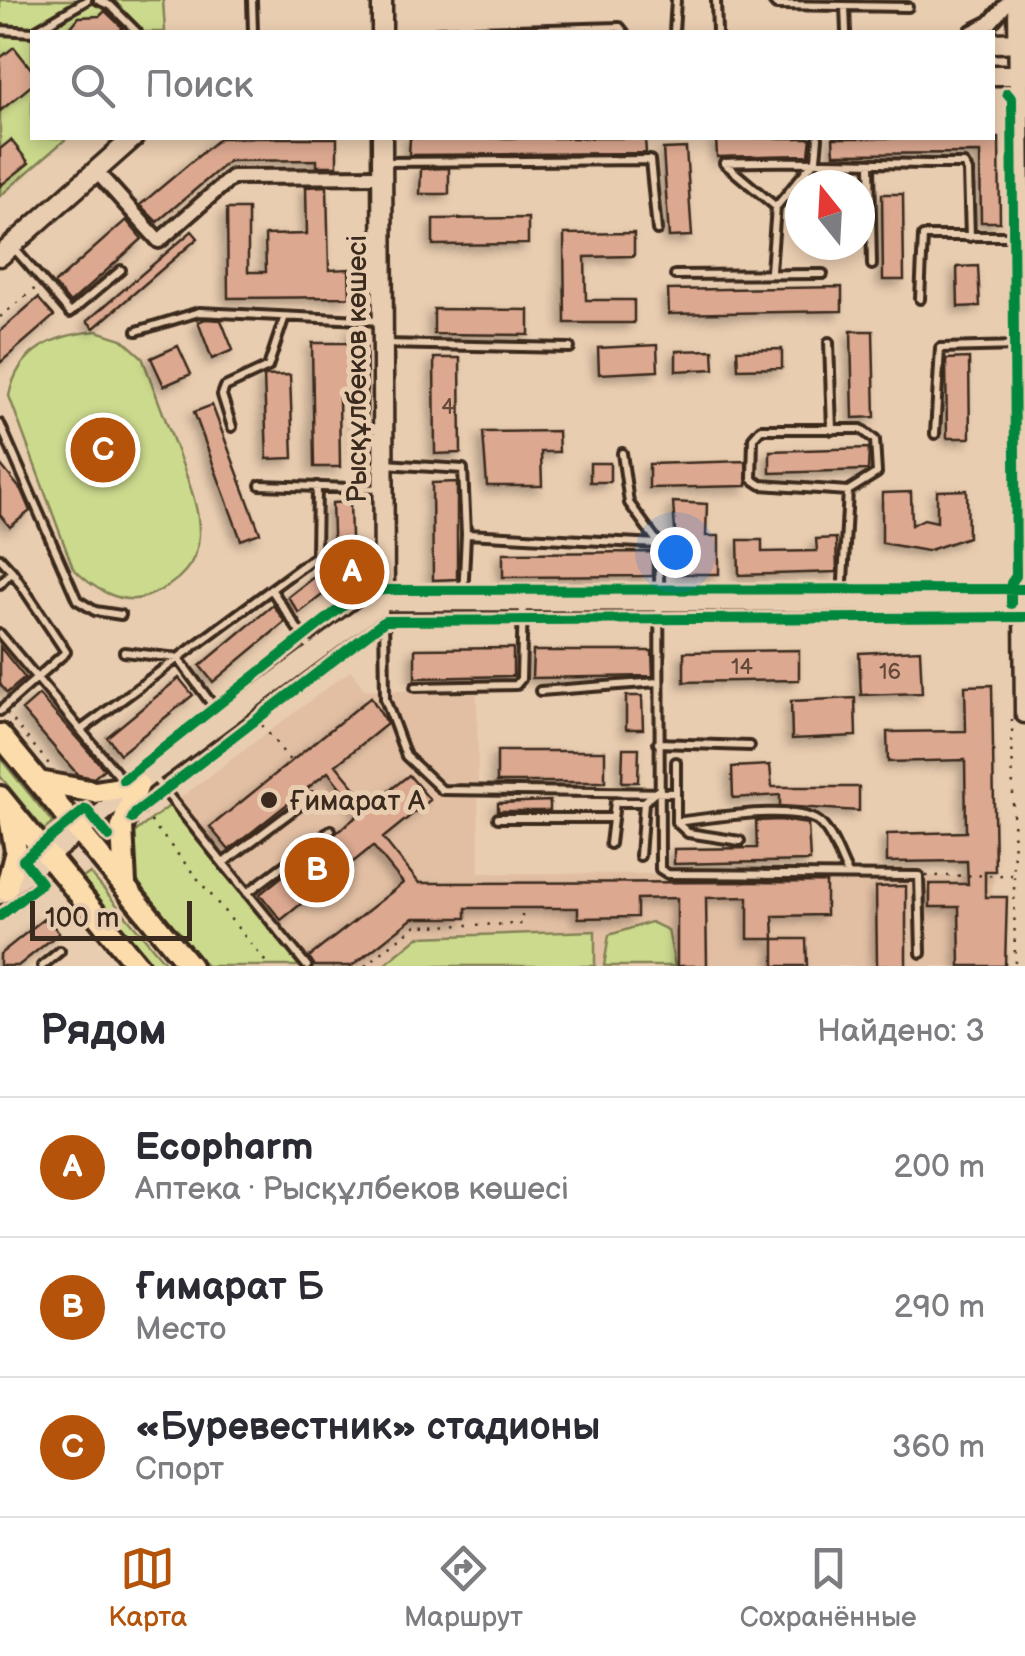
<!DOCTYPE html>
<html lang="ru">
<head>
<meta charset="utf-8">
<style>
  :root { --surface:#fff; --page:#f7f7f7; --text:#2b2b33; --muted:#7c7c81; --line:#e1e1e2; --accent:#b45309 }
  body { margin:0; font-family:"Balsamiq Sans",sans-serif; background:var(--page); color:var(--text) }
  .compass { position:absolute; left:785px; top:170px; width:90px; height:90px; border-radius:50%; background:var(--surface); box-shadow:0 5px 15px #0003; rotate:342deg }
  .scale { position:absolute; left:30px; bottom:25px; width:162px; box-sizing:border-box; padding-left:10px; border:5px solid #3b2a1e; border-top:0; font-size:28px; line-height:35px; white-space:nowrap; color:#3b2a1e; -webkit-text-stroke:8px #e9cdb0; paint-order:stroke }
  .you { position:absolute; left:675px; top:552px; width:35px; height:35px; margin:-25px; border:8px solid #fff; border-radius:50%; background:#1a73e8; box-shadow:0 0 0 15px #1a73e833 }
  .badge { display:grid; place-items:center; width:65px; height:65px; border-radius:50%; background:var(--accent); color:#fff; font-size:32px; font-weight:700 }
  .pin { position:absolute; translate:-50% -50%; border:5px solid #fff; box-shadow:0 2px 10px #0006 }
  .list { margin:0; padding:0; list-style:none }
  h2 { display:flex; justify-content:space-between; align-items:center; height:130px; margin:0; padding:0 40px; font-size:42px }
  h2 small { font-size:32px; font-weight:400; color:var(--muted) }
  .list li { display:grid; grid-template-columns:65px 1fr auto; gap:30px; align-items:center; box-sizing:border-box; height:140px; padding:0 40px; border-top:2px solid var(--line) }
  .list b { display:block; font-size:38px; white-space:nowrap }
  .list p { margin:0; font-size:32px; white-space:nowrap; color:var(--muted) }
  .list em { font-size:32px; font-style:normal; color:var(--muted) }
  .icon { flex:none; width:55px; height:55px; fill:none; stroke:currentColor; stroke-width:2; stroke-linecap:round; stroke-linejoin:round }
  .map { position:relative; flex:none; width:1025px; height:966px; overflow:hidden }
  .search { position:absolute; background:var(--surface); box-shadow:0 5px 15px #0003; left:30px; right:30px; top:30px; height:110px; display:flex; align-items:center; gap:25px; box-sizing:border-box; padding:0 35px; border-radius:0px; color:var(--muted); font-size:38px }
  .sheet { height:550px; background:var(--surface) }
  nav { display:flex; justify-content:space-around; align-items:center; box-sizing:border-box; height:140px; border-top:2px solid var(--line); background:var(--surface); font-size:28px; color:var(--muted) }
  nav a { display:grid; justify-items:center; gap:5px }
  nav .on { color:var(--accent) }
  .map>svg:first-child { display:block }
</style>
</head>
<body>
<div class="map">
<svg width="1025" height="966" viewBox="0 0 1025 966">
  <defs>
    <filter id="shadow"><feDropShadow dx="-5" dy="5" stdDeviation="5" flood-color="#0004"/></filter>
  </defs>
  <rect width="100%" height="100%" fill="#e9cdb0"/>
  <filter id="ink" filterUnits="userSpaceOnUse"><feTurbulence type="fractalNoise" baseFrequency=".01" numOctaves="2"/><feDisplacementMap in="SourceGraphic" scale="20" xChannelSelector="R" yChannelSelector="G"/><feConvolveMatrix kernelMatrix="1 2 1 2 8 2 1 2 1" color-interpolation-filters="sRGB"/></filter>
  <g filter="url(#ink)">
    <path fill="#e2bfa3" d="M351,670L364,689L477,694L479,873L993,876L991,966H595V931L418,937L383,966H299L172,804Z"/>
    <path fill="#ccda8d" stroke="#848256" stroke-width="2.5" d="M0,0H163L165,32H32V138H67L0,196Z
      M97,331L122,339L142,357C154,389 166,421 178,453C200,511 222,566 148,596C121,607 91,587 73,568L9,396C18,349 54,335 97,331Z
      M0,758L53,823L44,830L0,776Z
      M172,804L299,966H206L134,877L131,835Z
      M90,873L168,966H152L80,880Z
      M651,922L668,930L675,966H604L609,935Z
      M595,931V966H383L418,937Z"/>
    <path fill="#dca890" stroke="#3b2a1e" stroke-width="2.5" filter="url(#shadow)" d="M105,11L123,28L118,32H67L79,17L100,16Z
      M14,47L32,70V85L0,111V58Z
      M220,138H337V166H317V160L229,161L157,222L140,205Z
      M410,138H645L646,153L409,155Z
      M716,138H811L809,155L717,157Z
      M833,138H999L1000,222H981L980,153L834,154Z
      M11,140L29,163L0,186V149Z
      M686,148L692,236L669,237L663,149Z
      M449,168V194H420L421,169Z
      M327,186L329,270L349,269L350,297L228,298L227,209H248V272H266L265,235L307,234L306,187Z
      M882,194H903L904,280H883Z
      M528,218V244L433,245V219Z
      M126,220L142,239L70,303L54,284Z
      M192,231L198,238L94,328L87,321Z
      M634,233V256L585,257L586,300H634V323H565L564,234Z
      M978,266L980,306L958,307L957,267Z
      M842,287V311L669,314L668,290Z
      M38,298L54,316L0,363V331Z
      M434,309L529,310V335L434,334Z
      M205,319L221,320L233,350L212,359L198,322Z
      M366,327L368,452L357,453L355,393H339L340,467H314L312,343H352V328Z
      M851,331H873L875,417L853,418Z
      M657,345L658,371L599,374L598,348Z
      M178,346L191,374L164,386L151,358Z
      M782,349V368L738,369L737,350Z
      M713,350L714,369L676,371V351Z
      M434,358H460L461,453L435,454Z
      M969,358L970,438H947L946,359Z
      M290,375L293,458L267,459L264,376Z
      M212,405L260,533L241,540L194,412Z
      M558,431L559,452H541L542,486H487L483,432Z
      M869,448L868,470L770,473V451Z
      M746,461L747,486L649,488V464Z
      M590,463H610V482H590Z
      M0,464L21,490L30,511L10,527L0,515Z
      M457,482V579L433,580L432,483Z
      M967,490L968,537L927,551L882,543V493L911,492L912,525L924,519L937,522V491Z
      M350,502L352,572L299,613L288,597L334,561L332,503Z
      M673,502L707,504L706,536H719V574H678Z
      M836,538L837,572L739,575L738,540H762V552L817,551L816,539Z
      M652,552V576L503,577V553Z
      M273,605L285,622L213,682L200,666Z
      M0,647L25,678L7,693L0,684Z
      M513,648V676L415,678V649Z
      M799,650V680L684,682V652Z
      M920,650L922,693L861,695L859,653Z
      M533,651H652L653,676L532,678Z
      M179,678L193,695L120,754L107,737Z
      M992,685L995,871H985V897H1007L1005,966H960L959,907H930V884H968L967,861L887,862V834L966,832L965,760L888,762L887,732L966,731L965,686Z
      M39,695L104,769L94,778L78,775L22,710Z
      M626,696H642L643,729H626Z
      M371,697L387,724L336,765L370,806L409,775L430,800L383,838L419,883L826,882V915L773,916L774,939H748V897L706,898L707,966H677V898L637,899V917L578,918V908H466V918H413L352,966H315L309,957L403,883L373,846L281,920L260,894L361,813L328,772L229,850L210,827Z
      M855,698L856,736L792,739L791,701Z
      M623,748H639L638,782H622Z
      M497,751H605V782H497Z
      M770,765L772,787H859V811L780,806V795L733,798L732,767Z
      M550,801V811H498V803Z
      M780,820L808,824L810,861L674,864V849L757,848L756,821Z
      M906,886V966H877L876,887Z
      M46,917L59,933L18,966H0V954Z
      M774,939H806L807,966H774Z"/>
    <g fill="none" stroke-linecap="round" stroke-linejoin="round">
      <g stroke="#3b2a1e" stroke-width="14">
        <path id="lane" d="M98,0L111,6L137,32
          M252,0L253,32
          M716,0L717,32
          M772,0L776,5L908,7
          M845,6L846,32
          M0,30L33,32L87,0
          M438,32L620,27L624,32
          M674,32L676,0
          M384,162L650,160L657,230
          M724,163C804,159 883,165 964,164L968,171L970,237
          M724,163L776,207
          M870,165L872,265
          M13,247L70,313L121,270
          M771,271L776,207L816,159L818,138
          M675,275L823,274
          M920,299L923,236H1018
          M137,331L199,312L382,321
          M829,342L832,430
          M384,344L570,348
          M0,424L77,600L95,611L121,615
          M232,427L222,395L225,387L268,367L284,319
          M761,429H861L875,440L877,473L848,491L761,485L752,479L753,438Z
          M935,434L940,348L1019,346
          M622,453L629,503L659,544L660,869L668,874L919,876L921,953
          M385,464L463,469L466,534L658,544
          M260,485L382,489
          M0,558L12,571L0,584
          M271,589L313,652
          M463,599L466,534
          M842,599L848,491
          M384,607L385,699L406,756L442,790L676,793
          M0,634L124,782
          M124,652L178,658L222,718
          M415,687L516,685L521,679L523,602
          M540,691L658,682
          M0,711L66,652L12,571
          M81,730L316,556L317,486
          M658,743L750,746
          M676,762V822L688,833L740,841
          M152,775L225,866
          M498,818H613
          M676,822C706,819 802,801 822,825C834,838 840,858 848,874
          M610,844L615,802H644
          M640,856L644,802L657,791
          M247,893L331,830
          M42,966L60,951
          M307,966L223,863L311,797"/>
      </g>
      <g stroke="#3b2a1e" stroke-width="20">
        <path id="street" d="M972,32L990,23L1010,0
          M96,171L159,241L232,177L383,176"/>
      </g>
      <g stroke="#3b2a1e" stroke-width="25">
        <path id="secondary" d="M382,0V32
          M1018,0L1025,713
          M992,43L1025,42
          M992,75H1025
          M382,138L384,601
          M0,256L133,138
          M0,894L151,774L384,601L1025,602"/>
      </g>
      <g stroke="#3b2a1e" stroke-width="28">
        <path id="primary" d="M0,735L190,966
          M39,782L95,792L138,785
          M0,797L138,966
          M125,884L122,827L138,785
          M6,890L16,851L9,812"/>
      </g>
      <path stroke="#3b2a1e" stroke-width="2.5" stroke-dasharray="2.5 8" stroke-linecap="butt" d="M0,317L37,287
        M670,625L1011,622
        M530,626L652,625
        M395,627L512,626
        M7,713L53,769
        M1012,719L1015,966
        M262,725L291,762
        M175,789L375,635
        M147,809L161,799
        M144,813L269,966
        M926,876L1012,875
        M365,966L415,926L522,924V908"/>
      <use href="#lane" stroke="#e9cdb0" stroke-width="6"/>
      <use href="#street" stroke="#e9cdb0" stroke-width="12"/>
      <use href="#secondary" stroke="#e9cdb0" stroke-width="18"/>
      <use href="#primary" stroke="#fddcac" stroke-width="20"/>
      <g stroke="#e9cdb0" stroke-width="16">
        <path id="cycleway" d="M1007,93L1012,99L1016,576L1011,583V604
          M123,780L358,594L384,590L1025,589
          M132,819L136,812L385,621L1025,617
          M0,916L41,883L23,860L86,809L109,837"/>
      </g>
      <use href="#cycleway" stroke="#00873e" stroke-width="10"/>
    </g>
  </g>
  <circle fill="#3b2a1e" stroke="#e9cdb0" stroke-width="4" cx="269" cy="800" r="10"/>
  <g text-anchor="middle" stroke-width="10" stroke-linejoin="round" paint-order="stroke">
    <g font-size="22" fill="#634a3a">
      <text x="448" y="414">4</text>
      <text x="742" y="674">14</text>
      <text x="890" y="679">16</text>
    </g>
    <g font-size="28" fill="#3b2a1e" stroke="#e9cdb0">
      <text transform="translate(356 369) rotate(-90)" y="10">Рысқұлбеков көшесі</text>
    </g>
    <g font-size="28" fill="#3b2a1e" stroke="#e9cdb0" text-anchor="start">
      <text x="289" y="810">Ғимарат А</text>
    </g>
  </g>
</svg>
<svg class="compass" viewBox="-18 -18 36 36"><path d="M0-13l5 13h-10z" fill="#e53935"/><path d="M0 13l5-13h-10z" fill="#7c7c81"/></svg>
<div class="scale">100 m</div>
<div class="you"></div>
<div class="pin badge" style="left:352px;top:572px">A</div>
<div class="pin badge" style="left:317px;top:870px">B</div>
<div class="pin badge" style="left:103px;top:450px">C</div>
<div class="search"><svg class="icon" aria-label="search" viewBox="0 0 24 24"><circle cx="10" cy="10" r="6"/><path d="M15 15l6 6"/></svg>Поиск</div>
</div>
<section class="sheet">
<h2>Рядом<small>Найдено: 3</small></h2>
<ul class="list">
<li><span class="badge">A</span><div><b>Ecopharm</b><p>Аптека · Рысқұлбеков көшесі</p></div><em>200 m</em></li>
<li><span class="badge">B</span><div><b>Ғимарат Б</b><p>Место</p></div><em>290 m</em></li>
<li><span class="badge">C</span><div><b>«Буревестник» стадионы</b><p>Спорт</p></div><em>360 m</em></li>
</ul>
</section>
<nav>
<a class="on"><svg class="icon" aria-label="map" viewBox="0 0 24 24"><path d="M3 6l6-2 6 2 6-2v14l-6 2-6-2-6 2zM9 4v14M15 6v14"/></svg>Карта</a>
<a><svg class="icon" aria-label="directions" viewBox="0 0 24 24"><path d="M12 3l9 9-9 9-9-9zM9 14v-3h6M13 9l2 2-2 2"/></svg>Маршрут</a>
<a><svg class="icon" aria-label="saved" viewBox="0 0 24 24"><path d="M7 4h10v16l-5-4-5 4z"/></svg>Сохранённые</a>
</nav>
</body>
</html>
